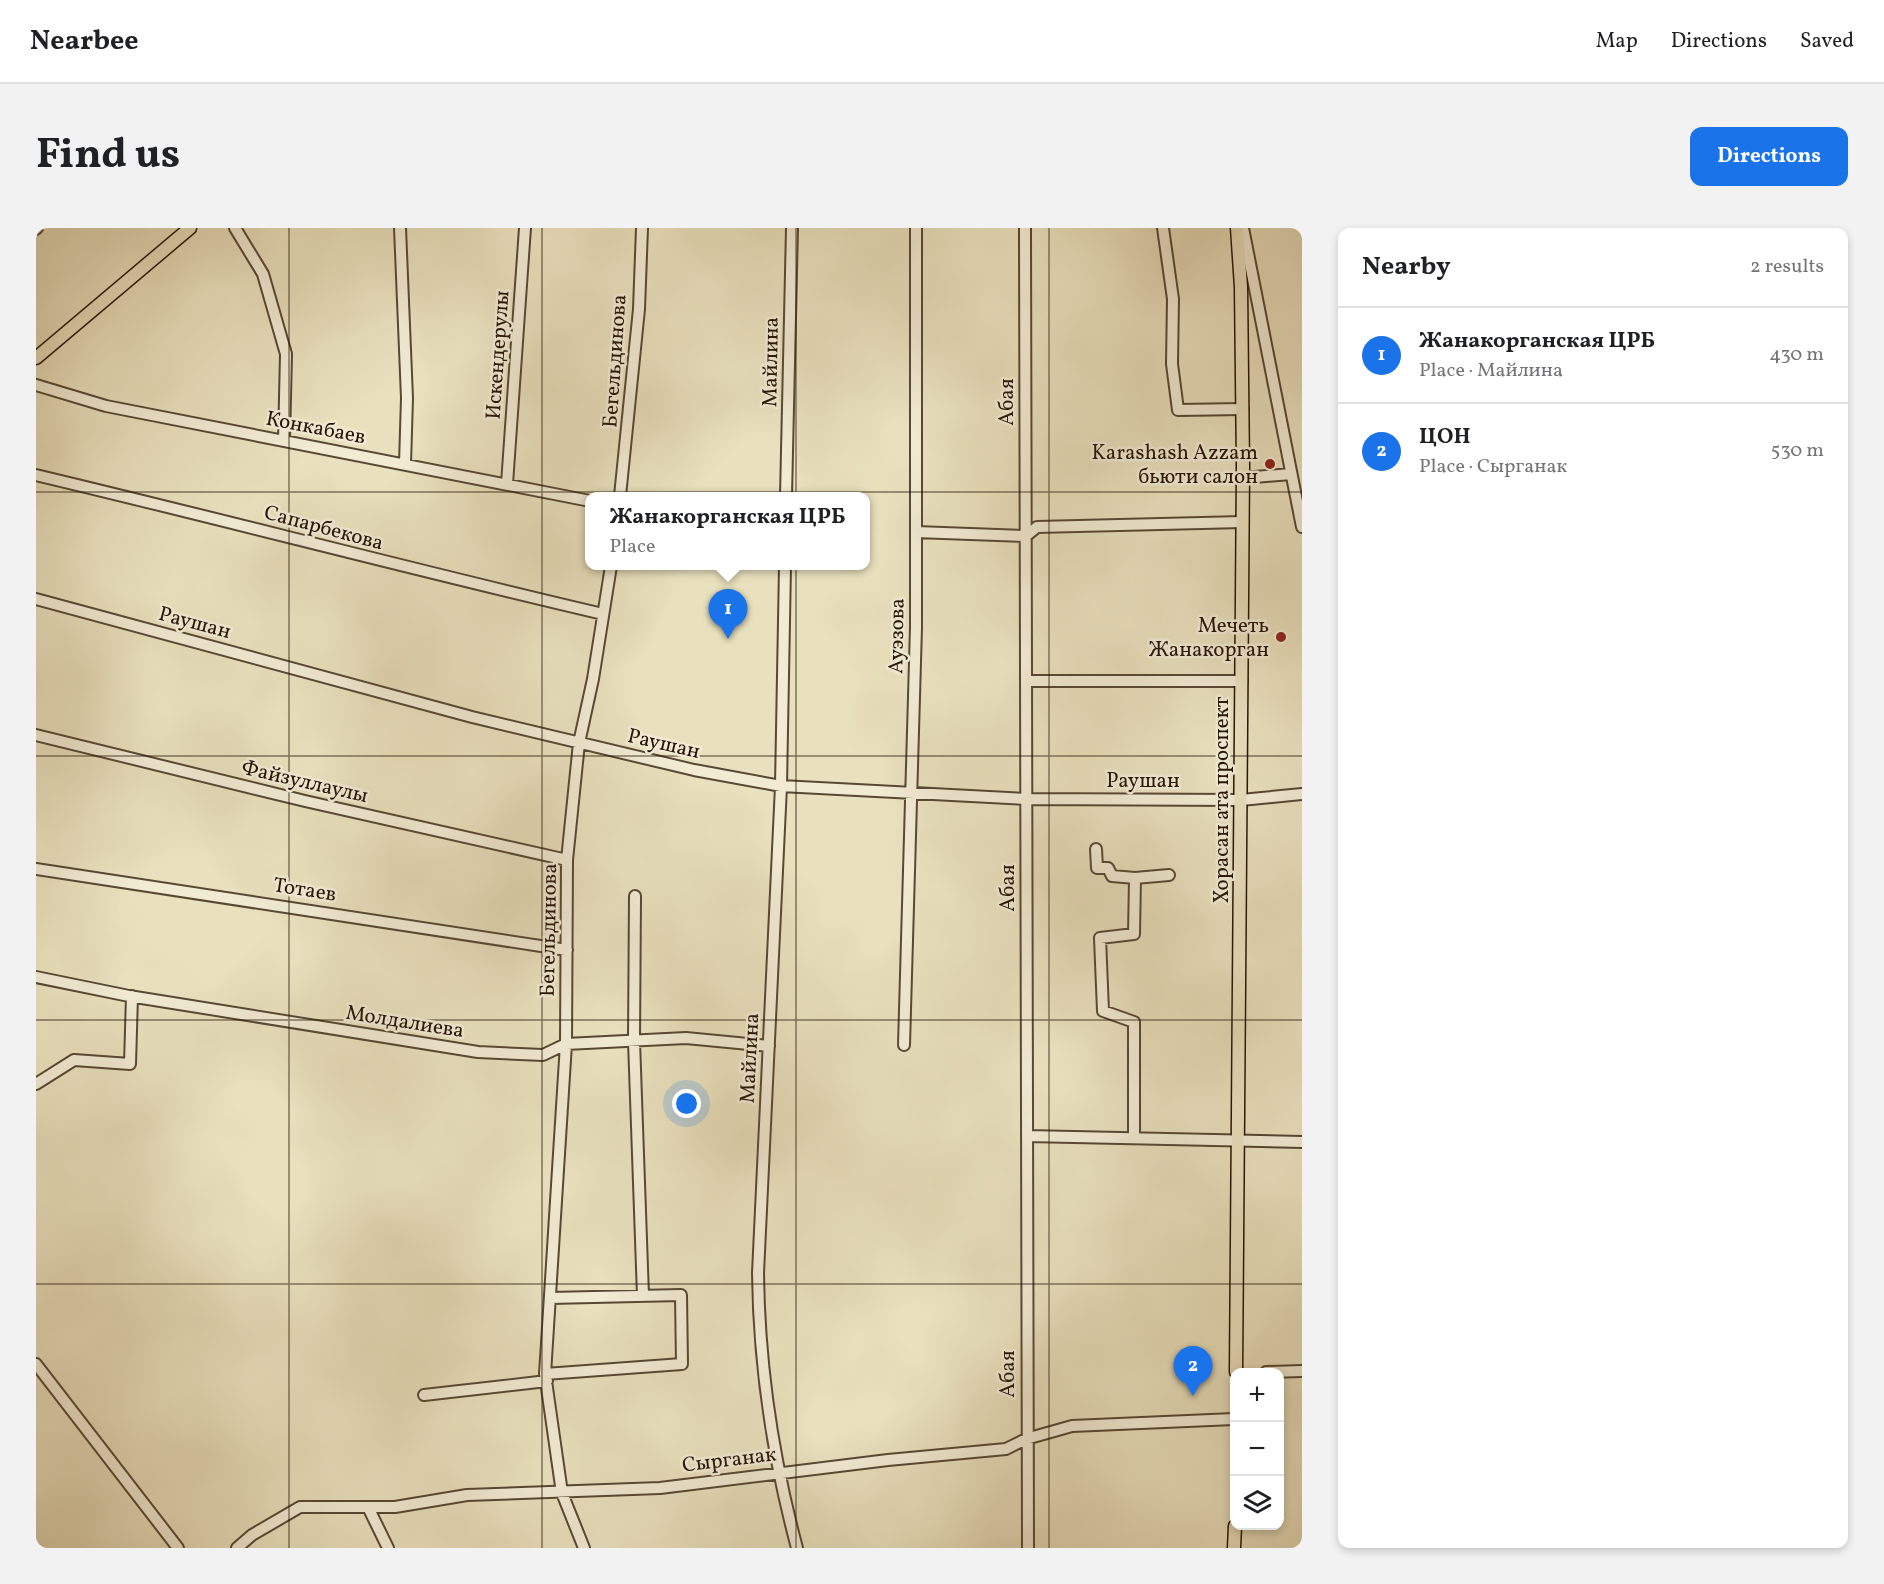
<!DOCTYPE html>
<html lang="en">
<head>
<meta charset="utf-8">
<style>
  :root { --surface:#fff; --page:#f2f2f2; --text:#202124; --muted:#757577; --line:#e0e0e0; --accent:#1a73e8 }
  body { margin:0; font-family:Vollkorn,serif; background:var(--page); color:var(--text) }
  .controls { position:absolute; right:18px; bottom:18px; display:grid; overflow:hidden; border-radius:12px; box-shadow:0 3px 9px #0003 }
  .controls button { width:54px; height:54px; display:grid; place-items:center; padding:0; border:0; border-bottom:2px solid var(--line); background:var(--surface); color:var(--text); font:30px sans-serif }
  .you { position:absolute; left:651px; top:876px; width:21px; height:21px; margin:-15px; border:4px solid #fff; border-radius:50%; background:#1a73e8; box-shadow:0 0 0 9px #1a73e833 }
  .badge { display:grid; place-items:center; width:39px; height:39px; border-radius:50%; background:var(--accent); color:#fff; font-size:20px; font-weight:700 }
  .pin { position:absolute; translate:-50% -50px; filter:drop-shadow(0 2px 3px #0008) }
  .pin::after { content:''; position:absolute; top:32px; width:21px; height:18px; background:inherit; clip-path:polygon(0 0,100% 0,50% 100%) }
  .popup { position:absolute; left:549px; top:264px; width:285px; height:78px; box-sizing:border-box; display:grid; place-content:center; border-radius:12px; background:var(--surface); filter:drop-shadow(0 2px 4px #0005); font-size:20px; white-space:nowrap; color:var(--muted) }
  .popup b { font-size:22px; color:var(--text) }
  .popup::after { content:''; position:absolute; left:50%; top:100%; margin-left:-12px; border:12px solid transparent; border-top-color:var(--surface) }
  .list { margin:0; padding:0; list-style:none }
  h2 { display:flex; justify-content:space-between; align-items:center; height:78px; margin:0; padding:0 24px; font-size:26px }
  h2 small { font-size:20px; font-weight:400; color:var(--muted) }
  .list li { display:grid; grid-template-columns:39px 1fr auto; gap:18px; align-items:center; box-sizing:border-box; height:96px; padding:0 24px; border-top:2px solid var(--line) }
  .list b { display:block; font-size:22px; white-space:nowrap }
  .list p { margin:0; font-size:20px; white-space:nowrap; color:var(--muted) }
  .list em { font-size:20px; font-style:normal; color:var(--muted) }
  .icon { flex:none; width:33px; height:33px; fill:none; stroke:currentColor; stroke-width:2; stroke-linecap:round; stroke-linejoin:round }
  .map { position:relative; flex:none; width:1266px; height:1320px; overflow:hidden; border-radius:12px }
  header { display:flex; align-items:center; gap:36px; box-sizing:border-box; height:84px; padding:0 30px; background:var(--surface); border-bottom:2px solid var(--line) }
  header strong { font-size:28px }
  nav { display:flex; gap:33px; margin-inline-start:auto; font-size:21px }
  .intro { display:flex; align-items:center; justify-content:space-between; box-sizing:border-box; height:144px; padding:0 36px }
  h1 { margin:0; font-size:42px }
  .button { padding:15px 27px; border-radius:12px; background:var(--accent); color:#fff; font-size:21px; font-weight:700 }
  main { display:flex; gap:36px; padding:0 36px }
  aside { flex:1; background:var(--surface); border-radius:12px; box-shadow:0 3px 9px #0003 }
  .map>svg:first-child { display:block }
</style>
</head>
<body>
<header>
<strong>Nearbee</strong>
<nav><a>Map</a><a>Directions</a><a>Saved</a></nav>
</header>
<div class="intro"><h1>Find us</h1><a class="button">Directions</a></div>
<main>
<div class="map">
<svg width="1266" height="1320" viewBox="0 0 1266 1320">
  <rect width="100%" height="100%" fill="#e9e0bd"/>
  <filter id="stains"><feTurbulence type="fractalNoise" baseFrequency=".00333" numOctaves="4"/><feColorMatrix values="0 0 0 0 .2 0 0 0 0 .09 0 0 0 0 .02 0 0 0 .5 -.17"/></filter>
  <radialGradient id="worn" r=".72"><stop offset=".6" stop-color="#630" stop-opacity="0"/><stop offset="1" stop-color="#630" stop-opacity=".3"/></radialGradient>
  <g fill="none" stroke-linecap="round" stroke-linejoin="round">
    <g stroke="#584834" stroke-width="14">
      <path id="minor" d="M199,0L227,46L250,126L248,213
        M364,0L371,170L369,236
        M989,0L992,1320
        M1127,0L1137,71L1136,136L1142,182L1207,181
        M1207,0L1266,299
        M0,1L1,0
        M0,157L70,178L554,273
        M0,247C189,292 378,342 567,386
        M1207,250L1255,246
        M471,256L489,0
        M584,268L603,81L606,0
        M750,268L756,0
        M880,304L990,308L1001,299L1207,294
        M749,338L745,558L722,1045C723,1138 737,1230 761,1320
        M0,371L436,489L658,542L745,558L991,571L1205,572L1266,566
        M990,453H1206
        M0,507L269,573L531,632
        M1060,621L1061,640H1072L1076,648L1099,650L1098,706L1064,710L1067,783L1098,794V910
        M0,641L531,722
        M1099,650L1133,647
        M599,668L598,813L607,1068
        M0,749L93,768L442,824L507,827L530,816L650,810L733,818
        M868,817L880,399V0
        M0,856L38,832L94,836L96,768
        M991,908L1266,914
        M0,1136L142,1320
        M1230,1144L1266,1143
        M509,1146L646,1136L645,1067L514,1070
        M388,1167L511,1153
        M332,1279L352,1320
        M201,1320L216,1307L264,1279H359L431,1267L624,1260L852,1232L970,1221L990,1211L1036,1198L1198,1191
        M548,1320L526,1265L509,1146L530,816L531,632L543,515L557,451L575,338"/>
    </g>
    <g stroke="#271506" stroke-width="15">
      <path id="major" d="M0,130L154,0
        M1200,1144L1207,240L1205,59L1201,0
        M1198,1320L1199,1298"/>
    </g>
    <use href="#minor" stroke="#f1ebd4" stroke-width="10"/>
    <use href="#major" stroke="#e9e0bd" stroke-width="12"/>
  </g>
  <path fill="none" stroke="#271506" stroke-width="1.5" stroke-opacity="0.55" d="M253,0V1320M506,0V1320M760,0V1320M1013,0V1320M0,264H1266M0,528H1266M0,792H1266M0,1056H1266"/>
  <g fill="#8f2418" stroke="#f1ebd4" stroke-width="2">
    <circle cx="1234" cy="236" r="6"/>
    <circle cx="1245" cy="409" r="6"/>
  </g>
  <g text-anchor="middle" stroke-width="5" stroke-linejoin="round" paint-order="stroke">
    <g font-size="21" fill="#271506" stroke="#f1ebd4">
      <text transform="translate(461 127) rotate(-86)" y="7">Искендерулы</text>
      <text transform="translate(578 133) rotate(-86)" y="7">Бегельдинова</text>
      <text transform="translate(734 134) rotate(-89)" y="7">Майлина</text>
      <text transform="translate(970 174) rotate(-90)" y="7">Абая</text>
      <text transform="translate(280 199) rotate(11)" y="7">Конкабаев</text>
      <text transform="translate(288 299) rotate(15)" y="7">Сапарбекова</text>
      <text transform="translate(159 394) rotate(15)" y="7">Раушан</text>
      <text transform="translate(860 408) rotate(-89)" y="7">Ауэзова</text>
      <text transform="translate(628 515) rotate(13)" y="7">Раушан</text>
      <text x="1107" y="559">Раушан</text>
      <text transform="translate(269 553) rotate(13)" y="7">Файзуллаулы</text>
      <text transform="translate(1185 572) rotate(-90)" y="7">Хорасан ата проспект</text>
      <text transform="translate(971 660) rotate(-90)" y="7">Абая</text>
      <text transform="translate(269 661) rotate(9)" y="7">Тотаев</text>
      <text transform="translate(512 702) rotate(-89)" y="7">Бегельдинова</text>
      <text transform="translate(369 793) rotate(9)" y="7">Молдалиева</text>
      <text transform="translate(713 830) rotate(-87)" y="7">Майлина</text>
      <text transform="translate(971 1146) rotate(-90)" y="7">Абая</text>
      <text transform="translate(693 1231) rotate(-7)" y="7">Сырганак</text>
    </g>
    <g font-size="21" fill="#271506" stroke="#f1ebd4" text-anchor="end">
      <text x="1222" y="231">Karashash Azzam<tspan x="1222" dy="24">бьюти салон</tspan></text>
      <text x="1233" y="404">Мечеть<tspan x="1233" dy="24">Жанакорган</tspan></text>
    </g>
  </g>
  <rect width="100%" height="100%" filter="url(#stains)"/>
  <rect width="100%" height="100%" fill="url(#worn)"/>
</svg>
<div class="controls">
<button>+</button>
<button>−</button>
<button><svg class="icon" aria-label="layers" viewBox="0 0 24 24"><path d="M12 4l9 5-9 5-9-5zM3 14l9 5 9-5"/></svg></button>
</div>
<div class="you"></div>
<div class="pin badge" style="left:692px;top:411px">1</div>
<div class="popup"><b>Жанакорганская ЦРБ</b>Place</div>
<div class="pin badge" style="left:1157px;top:1168px">2</div>
</div>
<aside>
<h2>Nearby<small>2 results</small></h2>
<ul class="list">
<li><span class="badge">1</span><div><b>Жанакорганская ЦРБ</b><p>Place · Майлина</p></div><em>430 m</em></li>
<li><span class="badge">2</span><div><b>ЦОН</b><p>Place · Сырганак</p></div><em>530 m</em></li>
</ul>
</aside>
</main>
</body>
</html>
